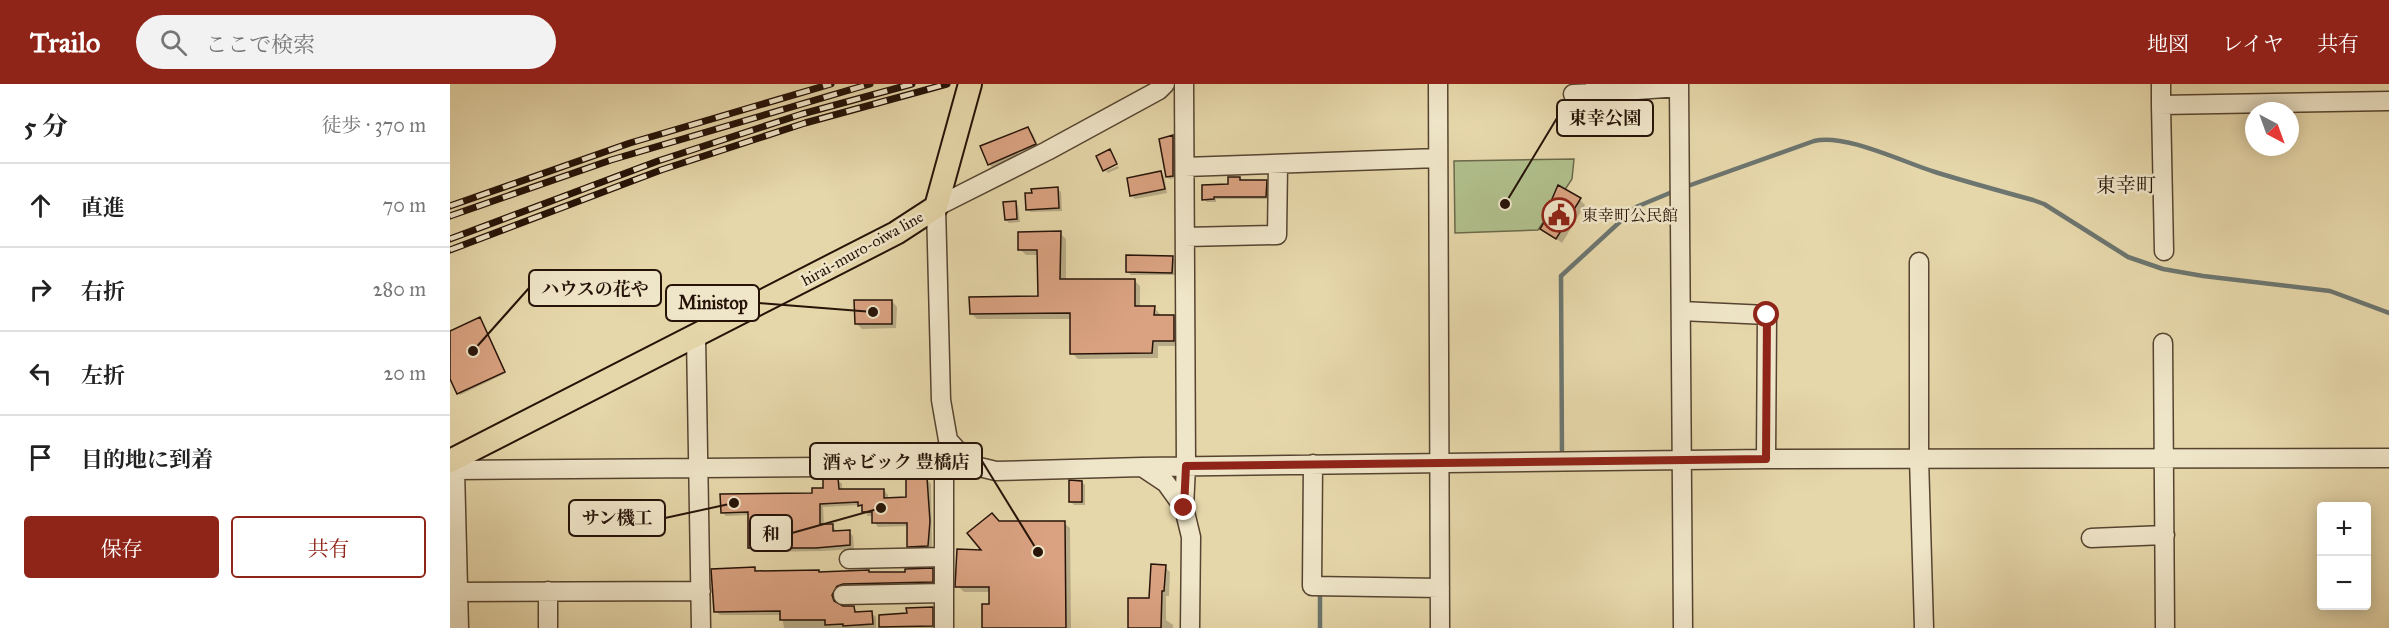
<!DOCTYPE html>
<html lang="ja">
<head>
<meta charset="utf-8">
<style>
  :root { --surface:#fff; --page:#f2f2f2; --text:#222; --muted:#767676; --line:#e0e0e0; --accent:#8f2418 }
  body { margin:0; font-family:"IM FELL Great Primer","Noto Serif JP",serif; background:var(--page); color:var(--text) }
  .controls { position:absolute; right:18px; bottom:18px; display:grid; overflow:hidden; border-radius:6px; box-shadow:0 3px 15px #0003 }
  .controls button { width:54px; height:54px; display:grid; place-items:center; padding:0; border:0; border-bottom:2px solid var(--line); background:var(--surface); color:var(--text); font:30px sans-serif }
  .compass { position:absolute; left:1795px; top:18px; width:54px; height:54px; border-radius:50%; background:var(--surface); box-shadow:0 3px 15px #0003; rotate:139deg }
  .stop { position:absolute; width:18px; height:18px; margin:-14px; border:4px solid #8f2418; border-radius:50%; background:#fff }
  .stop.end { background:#8f2418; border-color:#fff; box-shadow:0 2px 6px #0008 }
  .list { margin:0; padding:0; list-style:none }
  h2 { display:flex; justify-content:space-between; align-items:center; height:78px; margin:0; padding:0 24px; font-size:26px }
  h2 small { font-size:20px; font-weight:400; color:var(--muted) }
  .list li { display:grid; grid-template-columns:39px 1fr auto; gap:18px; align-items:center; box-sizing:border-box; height:84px; padding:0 24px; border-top:2px solid var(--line) }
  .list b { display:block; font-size:22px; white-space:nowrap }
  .list em { font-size:20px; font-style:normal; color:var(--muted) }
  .actions { display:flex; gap:12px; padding:18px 24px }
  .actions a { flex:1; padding:14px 0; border:2px solid var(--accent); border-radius:6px; text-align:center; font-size:21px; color:var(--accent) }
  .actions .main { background:var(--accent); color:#fff }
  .icon { flex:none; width:33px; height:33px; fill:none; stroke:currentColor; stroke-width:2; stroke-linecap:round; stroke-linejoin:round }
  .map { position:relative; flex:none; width:1939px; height:544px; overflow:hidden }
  header { display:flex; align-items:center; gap:36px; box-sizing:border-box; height:84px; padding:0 30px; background:var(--accent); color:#fff }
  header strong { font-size:28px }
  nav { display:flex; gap:33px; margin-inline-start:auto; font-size:21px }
  .search { width:420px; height:54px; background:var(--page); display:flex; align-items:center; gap:15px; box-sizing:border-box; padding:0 21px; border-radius:33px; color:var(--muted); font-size:22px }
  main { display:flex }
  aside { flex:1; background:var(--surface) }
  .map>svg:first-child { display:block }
</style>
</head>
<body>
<header>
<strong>Trailo</strong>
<div class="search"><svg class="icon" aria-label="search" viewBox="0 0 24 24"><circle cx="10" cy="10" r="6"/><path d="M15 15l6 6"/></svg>ここで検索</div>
<nav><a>地図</a><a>レイヤ</a><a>共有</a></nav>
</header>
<main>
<aside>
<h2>5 分<small>徒歩 · 370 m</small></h2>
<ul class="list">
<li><svg class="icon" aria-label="ahead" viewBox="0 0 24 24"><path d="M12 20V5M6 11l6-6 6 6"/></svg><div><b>直進</b></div><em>70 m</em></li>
<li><svg class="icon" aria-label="right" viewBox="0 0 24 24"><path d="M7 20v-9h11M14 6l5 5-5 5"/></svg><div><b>右折</b></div><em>280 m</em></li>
<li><svg class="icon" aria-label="left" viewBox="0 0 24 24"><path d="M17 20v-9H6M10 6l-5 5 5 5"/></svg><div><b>左折</b></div><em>20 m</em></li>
<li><svg class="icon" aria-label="arrive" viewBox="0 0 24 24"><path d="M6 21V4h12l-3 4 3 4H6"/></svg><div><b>目的地に到着</b></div></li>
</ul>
<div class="actions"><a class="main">保存</a><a>共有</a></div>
</aside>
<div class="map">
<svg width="1939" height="544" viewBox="0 0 1939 544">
  <rect width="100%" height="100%" fill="#e6d7aa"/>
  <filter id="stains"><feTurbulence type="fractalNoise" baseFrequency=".00333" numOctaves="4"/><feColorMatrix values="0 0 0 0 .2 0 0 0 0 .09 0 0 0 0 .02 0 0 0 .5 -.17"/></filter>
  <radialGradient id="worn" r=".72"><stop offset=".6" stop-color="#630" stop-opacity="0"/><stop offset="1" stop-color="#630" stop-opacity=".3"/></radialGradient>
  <path fill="#b0bf8c" stroke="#6b694a" stroke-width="1.5" d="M1124,75L1122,95L1088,146L1005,149L1004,77Z"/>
  <path fill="#0003" d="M578,45L583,50L590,66L545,86L539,80Z
    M723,53L725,55V94L720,95L717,93Z
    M668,82L669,84L658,89L656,87Z
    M711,89L714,92L717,109L685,115L682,112Z
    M780,95L816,97L819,100V115H766V118H757L754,115L780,101Z
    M608,105L611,108L612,127L581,128L577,125Z
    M1130,116L1135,121L1112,159L1092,144Z
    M565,118L568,122L570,138L559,139L556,136Z
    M610,149L616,155V197L684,196L690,202V223L704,224L710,230V232H723L729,238V262H708V274L628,275L622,269L621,235H527L521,229L589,213L588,171H576L570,165Z
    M723,174L726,177L725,191H681L678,188Z
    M442,217L447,223L446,244L412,245L406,239Z
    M31,236L56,289L10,311L0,291V249Z
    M477,395L481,400L482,466H463L458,462V442L428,443L424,438V432H418L410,421L373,423L374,442L382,441L387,448H399L403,452L404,465L372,467L304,468L300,463L299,431L276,432L272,428L363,411L388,396L392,400V406H434L438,411V415H458Z
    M632,398L635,401V421H624L620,417Z
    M549,438L614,439L620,444L621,544H535L541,521V508H514L508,502L534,468Z
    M715,483L720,488L719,512H716V536L723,541V544H680L700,516Z
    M304,484L308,488L419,487L421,490L482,486L486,490V502L387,509L385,517L389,523L404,524L408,530L421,529L426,533V544H334L332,531H270L266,527Z
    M482,524L485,527V544L431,543L458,530Z"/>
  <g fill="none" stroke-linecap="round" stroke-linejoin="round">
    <path stroke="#6c756f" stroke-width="4.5" d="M1235,103L1364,57C1394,49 1453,78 1485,88C1517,98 1550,107 1583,116L1594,120L1678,173L1713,185L1753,192L1880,207L1939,229
      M1112,374L1111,192L1186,123L1227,106
      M870,544V508"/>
  </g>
  <path fill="#daa281" stroke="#261308" stroke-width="1.5" d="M578,43L586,60L538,81L530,62Z
    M723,51V92L716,93L709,55Z
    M660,65L667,80L653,87L646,72Z
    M711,87L715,105L680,112L677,94Z
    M778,93H790V96H817L816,113H764V115L752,116V101L778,100Z
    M1108,101L1131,114L1106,155L1090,145L1106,118L1102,115Z
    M608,103L609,124L576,126L575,109H582L581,105Z
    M566,117L567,135L555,136L553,118Z
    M611,147L610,195H685V222H705L704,231H724V257H703L702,269L620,270V229L520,230L519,213L588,212L587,166H568V148Z
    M676,171L723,172L722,189L676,188Z
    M404,216H442V240H405Z
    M30,233L55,288L7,310L0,295V247Z
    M373,394H388L389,405H434V414L456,413V394H477L480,437L478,462L457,463V439H422V428H412V421L408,422V418L370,420V440H383V447L400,446V461L366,464H298V428L271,429L270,410L362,409V404H373Z
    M619,396L632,397V418H619Z
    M542,429L549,437H615L616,544H532V520H539V503H505L507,465L531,466L517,449Z
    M701,480L716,481L714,507H712L711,544H678V514H699Z
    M305,483V487L369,486V488L419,486V488H455V485L483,484V498L393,500L387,502L382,511L384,517L393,522H404L405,528L422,527L423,540L393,542V540L375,541V536H330V527L264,528L261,485Z
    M483,523V542L429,543V531L457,529L456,524Z"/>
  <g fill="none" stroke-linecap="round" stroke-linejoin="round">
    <g stroke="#564430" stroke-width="21">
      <path id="minor" d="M715,0L709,6L597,67L486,123L491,316L498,356L521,381L546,387L692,383L716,399L734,424L741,453L740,544
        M988,0L990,544
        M1145,0V9L1229,3
        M1229,0L1233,544
        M1711,0V21L1939,17
        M1123,10L1145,9
        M1711,21L1714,167
        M735,83L988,74
        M735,153L827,151L828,80
        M1469,178V374L1474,544
        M1231,227L1317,231L1316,375
        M246,252L251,544
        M1713,259L1715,544
        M2,376L5,386L9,544
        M863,380L862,502L990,504
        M494,382V544
        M692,383L1316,375L1939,374
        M5,386L494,382L508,367
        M734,424L736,382L734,0
        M1641,454L1715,451
        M399,475L494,473
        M0,508L251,507
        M393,511L494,509
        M98,544V507"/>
    </g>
    <g stroke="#261308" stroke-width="26">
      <path id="major" d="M0,377L446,149L486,123L520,0"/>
    </g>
    <use href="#minor" stroke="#efe5c8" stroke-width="18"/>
    <use href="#major" stroke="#e6d7aa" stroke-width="22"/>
    <g stroke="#261308" stroke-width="7">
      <path id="rail" d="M0,122L180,59L381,0
        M0,132L161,76L420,0
        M0,155L208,77L352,30L462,0
        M0,166L211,86L355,39L497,0"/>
    </g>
    <use href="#rail" stroke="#efe5c8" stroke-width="4.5" stroke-dasharray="14" stroke-linecap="butt"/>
  </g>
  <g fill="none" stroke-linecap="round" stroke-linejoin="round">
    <path stroke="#8f2418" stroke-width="8" d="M734,424L736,382L1316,375L1317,231"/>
  </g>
  <defs>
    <g id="civic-ring" transform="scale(1.725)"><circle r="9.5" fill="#efe5c8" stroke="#8f2418" stroke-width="1.5"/><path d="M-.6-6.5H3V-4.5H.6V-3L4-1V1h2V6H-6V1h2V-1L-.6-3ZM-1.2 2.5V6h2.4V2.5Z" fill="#8f2418"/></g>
  </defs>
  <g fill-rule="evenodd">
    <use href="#civic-ring" x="1109" y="131"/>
  </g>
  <g text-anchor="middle" stroke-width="5" stroke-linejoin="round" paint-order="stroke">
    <g font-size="16" fill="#261308" stroke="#efe5c8" text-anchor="start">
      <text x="1132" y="137">東幸町公民館</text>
    </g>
    <g font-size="16" fill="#261308" stroke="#efe5c8">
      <text transform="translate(412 164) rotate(-29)" y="6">hirai-muro-oiwa line</text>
    </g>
    <g font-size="20" fill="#261308" stroke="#efe5c8">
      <text x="1676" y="108">東幸町</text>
    </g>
  </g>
  <path fill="none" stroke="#261308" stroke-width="2" d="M1055 120L1107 34M23 267L79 204M423 228L309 219M588 468L532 377M284 419L215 434M431 424L342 449"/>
  <g fill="#261308" stroke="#efe5c8" stroke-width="2">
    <circle cx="1055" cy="120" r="6"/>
    <circle cx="23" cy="267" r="6"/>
    <circle cx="423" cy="228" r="6"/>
    <circle cx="588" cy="468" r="6"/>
    <circle cx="284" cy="419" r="6"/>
    <circle cx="431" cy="424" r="6"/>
  </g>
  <g fill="#efe5c8" stroke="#261308" stroke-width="2">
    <rect x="1107" y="16" width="96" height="36" rx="6"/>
    <rect x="79" y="186" width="132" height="36" rx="6"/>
    <rect x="216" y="201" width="93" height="36" rx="6"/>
    <rect x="360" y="359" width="172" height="36" rx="6"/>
    <rect x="119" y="416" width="96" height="36" rx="6"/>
    <rect x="300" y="431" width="42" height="36" rx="6"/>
  </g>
  <g font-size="18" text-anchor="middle" font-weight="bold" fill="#261308">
    <text x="1155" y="40">東幸公園</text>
    <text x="145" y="211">ハウスの花や</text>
    <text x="263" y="225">Ministop</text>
    <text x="446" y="384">酒ゃビック 豊橋店</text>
    <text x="167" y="440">サン機工</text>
    <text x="321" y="456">和</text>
  </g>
  <rect width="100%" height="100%" filter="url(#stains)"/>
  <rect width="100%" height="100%" fill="url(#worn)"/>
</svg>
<div class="controls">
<button>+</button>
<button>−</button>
</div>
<svg class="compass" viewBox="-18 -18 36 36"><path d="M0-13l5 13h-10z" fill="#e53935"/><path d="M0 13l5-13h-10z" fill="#767676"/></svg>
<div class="stop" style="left:1317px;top:231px"></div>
<div class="stop end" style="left:734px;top:424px"></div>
</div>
</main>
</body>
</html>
